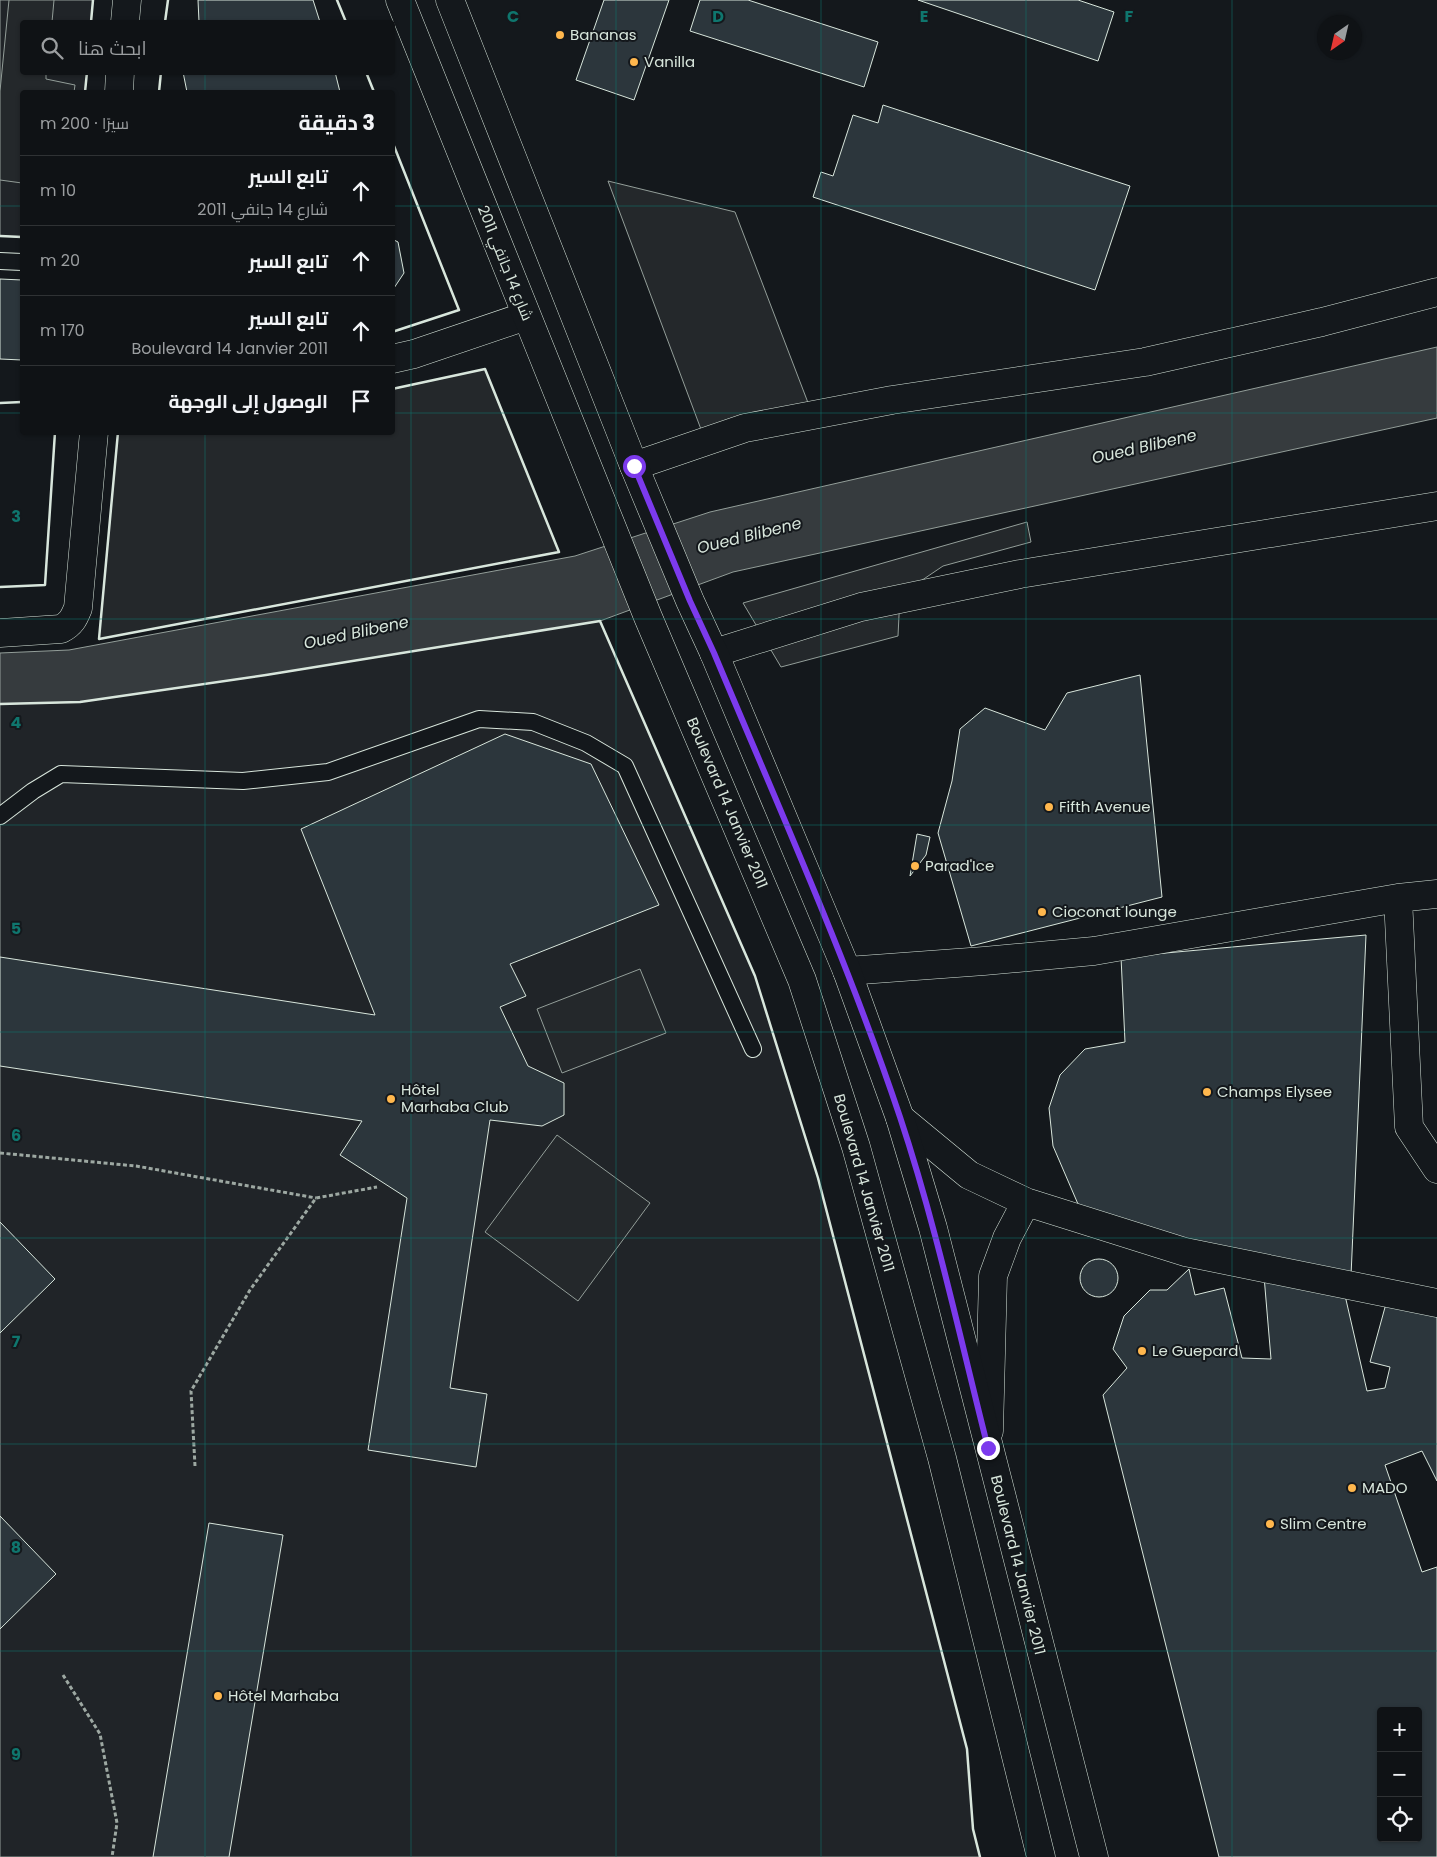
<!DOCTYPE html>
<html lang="ar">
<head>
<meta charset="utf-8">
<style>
  :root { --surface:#0f1215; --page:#181b1e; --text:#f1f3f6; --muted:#9b9ea0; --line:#2f3234 }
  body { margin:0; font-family:Poppins,Cairo,sans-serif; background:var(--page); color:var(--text); direction:rtl }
  .controls { position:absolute; right:15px; bottom:15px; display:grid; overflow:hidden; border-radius:5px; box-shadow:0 1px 4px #0004 }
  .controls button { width:45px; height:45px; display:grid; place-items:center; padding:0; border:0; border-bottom:1px solid var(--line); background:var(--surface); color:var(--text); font:25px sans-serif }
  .compass { position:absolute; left:1317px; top:15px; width:45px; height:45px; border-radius:50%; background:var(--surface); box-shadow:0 1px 4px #0004; rotate:214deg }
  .stop { position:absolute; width:15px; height:15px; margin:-11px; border:4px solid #7c3aed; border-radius:50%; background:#fff }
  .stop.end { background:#7c3aed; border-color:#fff; box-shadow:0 1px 5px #0008 }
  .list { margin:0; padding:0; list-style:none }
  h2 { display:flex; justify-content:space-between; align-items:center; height:65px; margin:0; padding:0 20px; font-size:21px }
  h2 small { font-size:16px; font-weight:400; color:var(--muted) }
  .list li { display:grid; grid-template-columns:32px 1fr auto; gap:15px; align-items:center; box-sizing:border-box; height:70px; padding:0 20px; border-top:1px solid var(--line) }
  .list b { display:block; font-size:19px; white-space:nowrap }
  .list p { margin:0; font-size:16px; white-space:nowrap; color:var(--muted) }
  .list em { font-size:16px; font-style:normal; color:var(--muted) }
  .icon { flex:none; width:28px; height:28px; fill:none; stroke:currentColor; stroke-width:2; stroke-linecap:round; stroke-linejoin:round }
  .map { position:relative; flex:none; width:1437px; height:1857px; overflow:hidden; direction:ltr }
  .search { position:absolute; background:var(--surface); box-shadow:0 1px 4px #0004; left:20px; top:20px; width:375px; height:55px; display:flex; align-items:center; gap:12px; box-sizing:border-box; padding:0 18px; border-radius:5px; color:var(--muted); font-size:19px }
  .panel { position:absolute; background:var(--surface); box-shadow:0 1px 4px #0004; left:20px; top:90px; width:375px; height:345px; border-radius:5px; direction:rtl }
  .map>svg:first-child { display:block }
</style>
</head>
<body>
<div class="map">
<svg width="1437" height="1857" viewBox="0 0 1437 1857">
  <rect width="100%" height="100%" fill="#14181c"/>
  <path fill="#202428" stroke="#939e99" d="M0,0H93L91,22H22V72L87,73L85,92H22V237L0,236Z
    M600,621L755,976L818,1178L967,1749L973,1829L980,1857H0V704L80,702L266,675Z"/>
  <path fill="#24282b" stroke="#939e99" d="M9,0H54L52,22H22V72L46,73V79L75,85L74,92H22V183L0,180V91Z
    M608,181L735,212L815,421L708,448Z
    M485,369L559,552L99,639L118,433L392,432L393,389Z
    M1027,522L1031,542L943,566L900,595L898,636L781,667L743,603Z
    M640,969L666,1033L562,1073L537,1009Z
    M557,1135L650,1203L578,1301L485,1232Z"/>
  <path fill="#363b3e" stroke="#939e99" d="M1437,347V418L733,572L600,621L266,675L80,702L0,704V653L69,650L575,556L710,512Z"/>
  <path fill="#2c363c" stroke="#d8e6dc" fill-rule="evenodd" d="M198,0H313L320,22H199Z
    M604,0H669L634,100L576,80Z
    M700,0H748L878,42L864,87L690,31Z
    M918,0H1078L1114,12L1098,61Z
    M183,72H335L340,92H187Z
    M883,105L1130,186L1095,290L813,197L821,172L833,176L853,115L878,123Z
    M392,239L398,242L404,273L392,291Z
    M0,279L22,280V360L0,359Z
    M1140,675L1162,897L971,946L938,833L952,781L960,729L985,708L1045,730L1067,693Z
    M505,734L591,764L659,905L510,964L526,996L500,1007L528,1066L564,1083V1115L542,1126L490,1120L450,1388L487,1394L476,1467L368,1450L407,1198L340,1155L362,1121L0,1066V957L375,1015L301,829Z
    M917,834L930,837L926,855L910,876Z
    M1366,935L1351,1276L1084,1218L1053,1146L1049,1108L1060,1075L1085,1049L1125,1042L1121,957Z
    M0,1222L55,1279L0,1333Z
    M1080 1278a19 19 0 1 1 38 0a19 19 0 1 1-38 0Z
    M1189,1269L1195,1295L1224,1288L1242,1358L1271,1359L1264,1276L1344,1291L1367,1391L1385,1388L1390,1367L1370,1362L1387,1300L1437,1310V1481L1422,1451L1385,1465L1422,1572L1437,1567V1857H1219L1103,1395L1127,1368L1113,1349L1124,1316L1150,1290H1167ZM1381,1711H1418V1838H1381Z
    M0,1516L56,1574L0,1629Z
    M209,1523L283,1535L229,1857H153Z"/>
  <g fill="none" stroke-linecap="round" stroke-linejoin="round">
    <g stroke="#d8e6dc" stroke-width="18">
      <path id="lane" d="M0,261L22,262
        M0,816L33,791L61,774L243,781L328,772L479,719L533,722L586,743L625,766L753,1049"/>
    </g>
    <g stroke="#d8e6dc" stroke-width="29">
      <path id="street" d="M125,22L127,0
        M119,92L120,72
        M392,359L414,354L526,316
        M634,466L745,428L892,400L1145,362L1322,322L1437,292
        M0,633L61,629C71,624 74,618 78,608L94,432
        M714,653L861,607L1020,574L1437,506
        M1398,898L1409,1127L1437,1169
        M847,971L984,961L1094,951L1398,898L1437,894
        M900,1118L969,1175L1026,1202L1185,1252L1437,1303
        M989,1431L993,1276L1007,1238L1026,1202"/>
    </g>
    <g stroke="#d8e6dc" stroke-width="29">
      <path id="primary" d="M400,0L648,617L802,980L856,1147L942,1458L1041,1857
        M450,0L634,466L690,601L714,653L847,971L900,1118L933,1228L1094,1857"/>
    </g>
    <path stroke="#9da8a2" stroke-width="3" stroke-dasharray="4 2.5" stroke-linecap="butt" d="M0,1153L136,1166L316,1198
      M195,1466L191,1391L250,1290L316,1198L377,1187
      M63,1675L100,1734L117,1823L112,1857"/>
    <use href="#lane" stroke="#14181c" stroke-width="16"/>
    <use href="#street" stroke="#14181c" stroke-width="28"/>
    <use href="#primary" stroke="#14181c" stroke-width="28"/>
    <path stroke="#d8e6dc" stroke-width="2.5" d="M337,0L346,22
      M91,22L93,0
      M165,22L168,0
      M366,72L374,92
      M85,92L87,72
      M159,92L161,72
      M392,141L459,310L392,332
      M0,236L22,237
      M0,403L22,402
      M118,432L99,639L559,552L485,369L392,389
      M0,587L45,585L55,432
      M0,704L80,702L266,675L600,621L755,976L818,1178L967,1749L973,1829L980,1857"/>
  </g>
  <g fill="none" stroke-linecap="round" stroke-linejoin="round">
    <path stroke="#7c3aed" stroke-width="6" d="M634,466L690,601L714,653C778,806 847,959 900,1117C936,1225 960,1338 988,1448"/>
  </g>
  <path fill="none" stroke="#0f766e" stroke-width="1" stroke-opacity="0.55" d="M205,0V22M411,0V1857M616,0V1857M821,0V1857M1026,0V1857M1232,0V1857M205,72V92M0,206H22M392,206H1437M0,413H22M392,413H1437M205,432V1857M0,619H1437M0,825H1437M0,1032H1437M0,1238H1437M0,1444H1437M0,1651H1437"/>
  <g fill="#ffb74d" stroke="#14181c" stroke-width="2">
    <circle cx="560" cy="35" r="5"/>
    <circle cx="634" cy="62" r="5"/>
    <circle cx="1049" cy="807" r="5"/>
    <circle cx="915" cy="866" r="5"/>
    <circle cx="1042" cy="912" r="5"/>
    <circle cx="1207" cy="1092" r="5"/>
    <circle cx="391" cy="1099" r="5"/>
    <circle cx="1142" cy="1351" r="5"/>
    <circle cx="1352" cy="1488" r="5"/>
    <circle cx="1270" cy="1524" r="5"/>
    <circle cx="218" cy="1696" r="5"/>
  </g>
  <g text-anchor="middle" stroke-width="4" stroke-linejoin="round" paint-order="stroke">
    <g font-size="15" fill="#d8e6dc" stroke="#14181c" text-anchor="start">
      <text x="570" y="40">Bananas</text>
      <text x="644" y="67">Vanilla</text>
      <text x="1059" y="812">Fifth Avenue</text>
      <text x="925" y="871">Parad'Ice</text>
      <text x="1052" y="917">Cioconat lounge</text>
      <text x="401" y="1095">Hôtel<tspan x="401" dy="17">Marhaba Club</tspan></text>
      <text x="1217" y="1097">Champs Elysee</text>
      <text x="1152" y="1356">Le Guepard</text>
      <text x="1362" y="1493">MADO</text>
      <text x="1280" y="1529">Slim Centre</text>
      <text x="228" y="1701">Hôtel Marhaba</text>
    </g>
    <g font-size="15" fill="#d8e6dc" stroke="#14181c">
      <text transform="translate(505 263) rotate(68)" y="5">شارع 14 جانفي 2011</text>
      <text transform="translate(727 803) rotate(67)" y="5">Boulevard 14 Janvier 2011</text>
      <text transform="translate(864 1183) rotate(74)" y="5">Boulevard 14 Janvier 2011</text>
      <text transform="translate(1018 1565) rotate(76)" y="5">Boulevard 14 Janvier 2011</text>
    </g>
    <g font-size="16" font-style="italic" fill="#d8e6dc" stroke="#14181c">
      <text transform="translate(1144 446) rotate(-13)" y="6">Oued Blibene</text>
      <text transform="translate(749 535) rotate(-14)" y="6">Oued Blibene</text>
      <text transform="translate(356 632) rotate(-12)" y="6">Oued Blibene</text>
    </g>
  </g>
  <g font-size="16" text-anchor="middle" font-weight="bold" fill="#0f766e" stroke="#14181c" stroke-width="4" stroke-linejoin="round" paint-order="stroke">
    <text x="513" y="22">C</text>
    <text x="718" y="22">D</text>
    <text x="924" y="22">E</text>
    <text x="1129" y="22">F</text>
    <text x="16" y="522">3</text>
    <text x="16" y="728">4</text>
    <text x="16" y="934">5</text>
    <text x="16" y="1141">6</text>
    <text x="16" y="1347">7</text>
    <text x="16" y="1553">8</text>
    <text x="16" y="1760">9</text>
  </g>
</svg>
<div class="controls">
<button>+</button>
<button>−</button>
<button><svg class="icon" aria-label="locate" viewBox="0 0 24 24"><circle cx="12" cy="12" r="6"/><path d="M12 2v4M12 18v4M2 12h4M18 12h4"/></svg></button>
</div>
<svg class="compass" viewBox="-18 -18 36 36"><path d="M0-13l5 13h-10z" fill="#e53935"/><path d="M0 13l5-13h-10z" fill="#9b9ea0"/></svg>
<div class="stop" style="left:634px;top:466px"></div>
<div class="stop end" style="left:988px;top:1448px"></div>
<div class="search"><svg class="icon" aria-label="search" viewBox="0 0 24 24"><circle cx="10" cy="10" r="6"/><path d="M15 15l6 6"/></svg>ابحث هنا</div>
<section class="panel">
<h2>3 دقيقة<small>سيرًا · 200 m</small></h2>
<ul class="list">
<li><svg class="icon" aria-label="ahead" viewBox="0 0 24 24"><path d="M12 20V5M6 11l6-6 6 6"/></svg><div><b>تابع السير</b><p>شارع 14 جانفي 2011</p></div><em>10 m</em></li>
<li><svg class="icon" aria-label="ahead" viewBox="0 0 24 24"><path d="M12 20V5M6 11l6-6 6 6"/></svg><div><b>تابع السير</b></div><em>20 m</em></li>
<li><svg class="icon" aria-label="ahead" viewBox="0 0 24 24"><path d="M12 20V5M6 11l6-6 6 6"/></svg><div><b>تابع السير</b><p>Boulevard 14 Janvier 2011</p></div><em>170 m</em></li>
<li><svg class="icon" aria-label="arrive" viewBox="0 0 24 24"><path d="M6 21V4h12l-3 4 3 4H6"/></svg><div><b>الوصول إلى الوجهة</b></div></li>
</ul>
</section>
</div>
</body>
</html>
